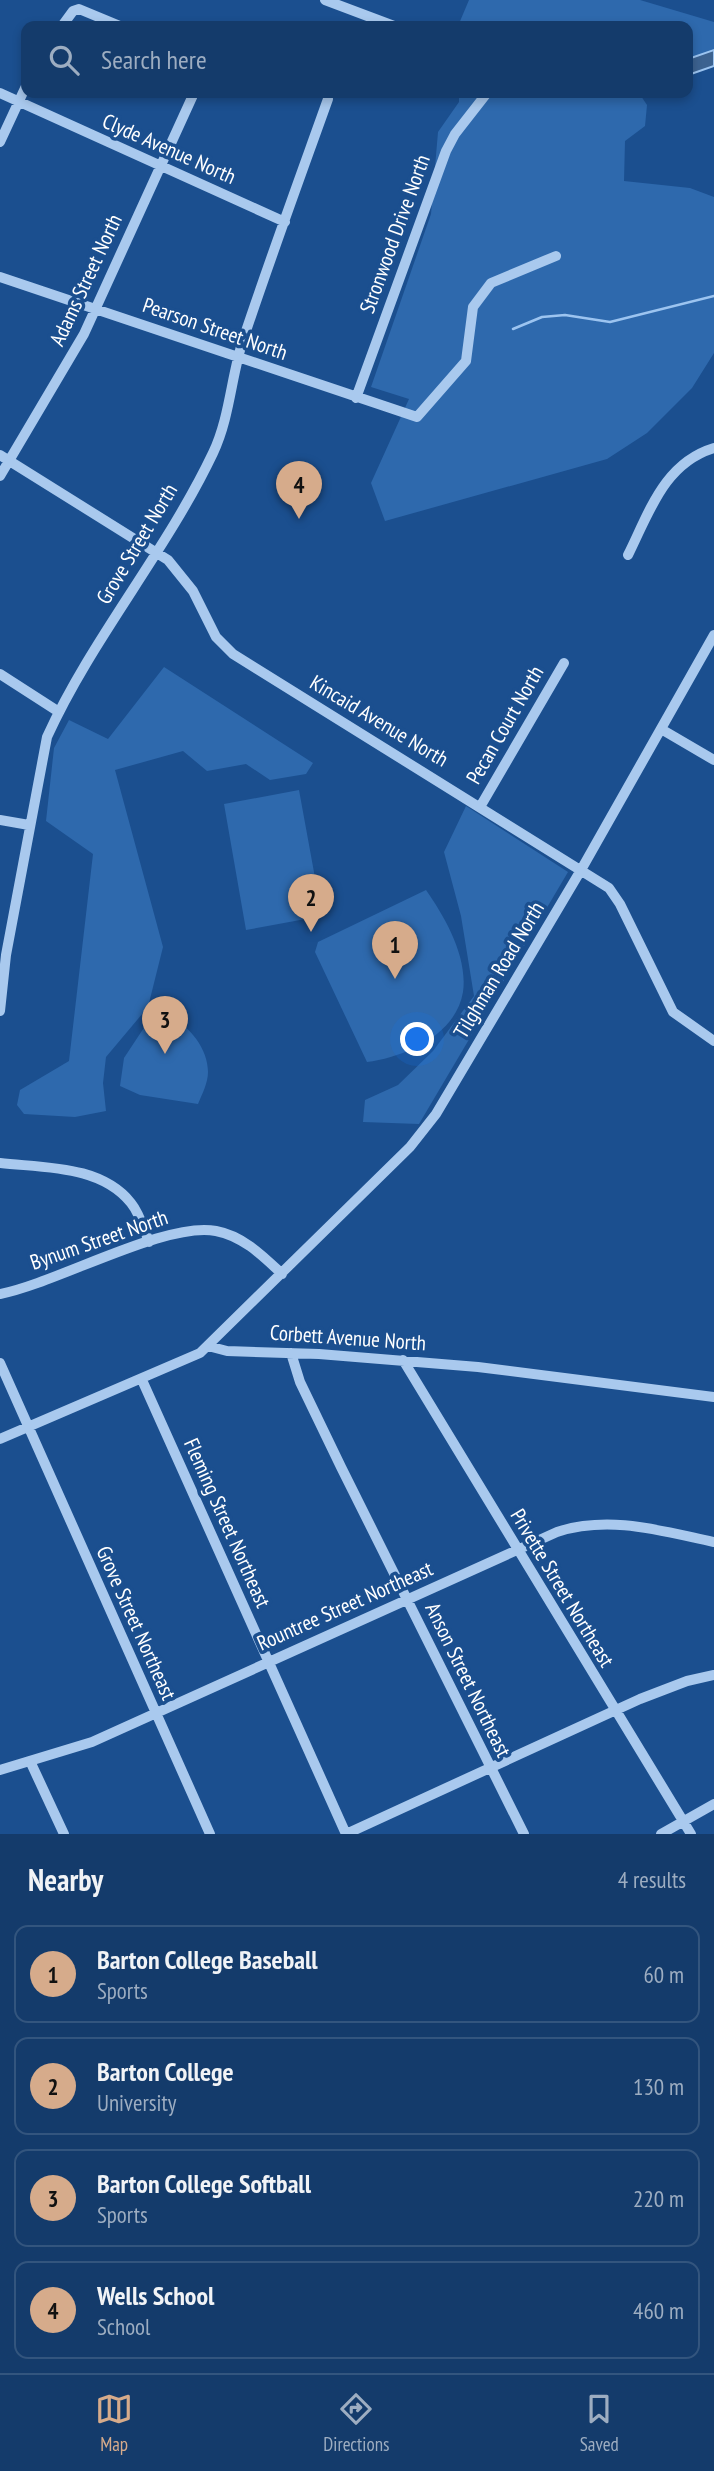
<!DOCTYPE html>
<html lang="en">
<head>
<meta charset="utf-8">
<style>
  :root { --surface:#143b6b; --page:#214673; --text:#f1f3f6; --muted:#9dadc1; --line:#33557e; --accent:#d6ab8b }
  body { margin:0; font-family:"PT Sans Narrow",sans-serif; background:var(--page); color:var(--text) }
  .you { position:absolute; left:418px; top:1040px; width:24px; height:24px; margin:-18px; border:5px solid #fff; border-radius:50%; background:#1a73e8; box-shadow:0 0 0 10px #1a73e833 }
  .badge { display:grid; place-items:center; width:46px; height:46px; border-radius:50%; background:var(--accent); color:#111; font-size:23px; font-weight:700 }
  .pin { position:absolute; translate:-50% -58px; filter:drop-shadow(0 2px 4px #0008) }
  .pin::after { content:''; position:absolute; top:37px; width:24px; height:21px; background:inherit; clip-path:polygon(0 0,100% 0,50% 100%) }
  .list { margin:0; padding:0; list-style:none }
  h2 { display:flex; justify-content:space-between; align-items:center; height:91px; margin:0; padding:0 28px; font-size:30px }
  h2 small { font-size:23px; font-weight:400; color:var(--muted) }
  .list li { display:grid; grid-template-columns:46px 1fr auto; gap:21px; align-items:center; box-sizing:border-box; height:98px; margin:0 14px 14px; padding:0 14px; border:2px solid var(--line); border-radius:14px }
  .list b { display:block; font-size:26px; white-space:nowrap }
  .list p { margin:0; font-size:23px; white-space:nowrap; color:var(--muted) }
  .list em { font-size:23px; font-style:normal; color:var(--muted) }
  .icon { flex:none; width:38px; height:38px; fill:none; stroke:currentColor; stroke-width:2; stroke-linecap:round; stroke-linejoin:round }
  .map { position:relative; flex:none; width:714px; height:1834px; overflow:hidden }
  .search { position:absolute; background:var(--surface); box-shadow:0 4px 10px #0003; left:21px; right:21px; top:21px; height:77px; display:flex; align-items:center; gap:18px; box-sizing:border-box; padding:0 24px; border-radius:14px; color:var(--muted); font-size:26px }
  .sheet { height:539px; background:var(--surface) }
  nav { display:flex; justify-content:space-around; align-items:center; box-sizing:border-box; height:98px; border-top:2px solid var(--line); background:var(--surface); font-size:19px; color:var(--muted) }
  nav a { display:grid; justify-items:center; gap:4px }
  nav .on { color:var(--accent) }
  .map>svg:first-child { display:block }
</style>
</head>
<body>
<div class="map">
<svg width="714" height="1834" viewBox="0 0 714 1834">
  <rect width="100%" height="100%" fill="#1b4f8f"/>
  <path fill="#2e69ad" d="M469,0H640L714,22V50L688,59V26H458Z
    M459,93H639L647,105L645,126L625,141L624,181L690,188L714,197V353L692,388L647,433L607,459L385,521L371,483L409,399L371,387L431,214L438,132L459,102Z
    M164,667L313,763L306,774L270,780L246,764L207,771L183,751L115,770L163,947L148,1007L106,1057L103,1083L106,1111L75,1117L24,1114L17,1105L20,1090L69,1061L93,854L46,821L54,748L69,720L108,739Z
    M299,790L322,916L246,930L224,804Z
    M466,806L568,872L419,1124L363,1122L365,1100L398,1085L433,1051L474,996L461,916L444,852Z
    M426,890C445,917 468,957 463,992C456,1035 405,1057 367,1062L315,952L318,942Z
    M155,1011C181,1016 208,1044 208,1072C208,1083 202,1094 198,1104L140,1095L120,1086L124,1058Z"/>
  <path fill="#3c6290" stroke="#9cc4f0" stroke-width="2" d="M714,50V66L688,75V59Z"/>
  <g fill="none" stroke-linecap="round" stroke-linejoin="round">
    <path stroke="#9cc4f0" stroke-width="2.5" d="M513,329L542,317L565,315L610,322L714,296"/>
    <path stroke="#a9c9ee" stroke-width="10" d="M325,0L394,26
      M62,26L73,11L79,9L120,26
      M0,93L285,222
      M0,142L26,86
      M0,277L417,417L466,361L473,307L491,283L556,256
      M356,398L446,151L455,134L487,93
      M0,455L168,560L193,591L216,637L233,654L609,888L620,904L673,1012L714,1041
      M0,476L84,334L194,93
      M628,555C649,513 664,463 714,448
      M0,674L59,712
      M661,729L714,760
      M480,807L564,663
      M0,820L29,825
      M0,1011L6,955L47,737C92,638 166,552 213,453C230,417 231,377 243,340C270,259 299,180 328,99
      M0,1163C44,1168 101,1165 131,1203C140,1214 144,1230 149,1242
      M0,1294C57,1283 166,1221 216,1231C243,1236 263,1256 282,1274
      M208,1346L227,1351L319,1354L478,1367L714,1397
      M291,1353L300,1382L341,1467L524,1834
      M403,1360L691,1834
      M0,1363L210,1834
      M142,1380L346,1834L640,1699L687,1681L714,1675
      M0,1439L200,1353L410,1147L436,1114L581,870L714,635
      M30,1761L64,1834
      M0,1770L92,1742L557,1532C610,1515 661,1531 714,1542
      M661,1834L714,1804"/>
  </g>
  <g text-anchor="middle" stroke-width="7" stroke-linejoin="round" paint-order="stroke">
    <g font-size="21" fill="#fff" stroke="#1b4f8f">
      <text transform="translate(169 149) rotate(24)" y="7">Clyde Avenue North</text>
      <text transform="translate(395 234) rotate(-70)" y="7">Stronwood Drive North</text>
      <text transform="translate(86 280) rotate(-65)" y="7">Adams Street North</text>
      <text transform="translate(215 329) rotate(19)" y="7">Pearson Street North</text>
      <text transform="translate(137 544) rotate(-59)" y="7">Grove Street North</text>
      <text transform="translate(379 721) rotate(31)" y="7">Kincaid Avenue North</text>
      <text transform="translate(505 725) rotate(-60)" y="7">Pecan Court North</text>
      <text transform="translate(499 970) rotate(-59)" y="7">Tilghman Road North</text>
      <text transform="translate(99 1240) rotate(-19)" y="7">Bynum Street North</text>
      <text transform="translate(348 1338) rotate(4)" y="7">Corbett Avenue North</text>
      <text transform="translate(227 1523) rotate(66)" y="7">Fleming Street Northeast</text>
      <text transform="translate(562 1588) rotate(59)" y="7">Privette Street Northeast</text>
      <text transform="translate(345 1606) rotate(-24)" y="7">Rountree Street Northeast</text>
      <text transform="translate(136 1623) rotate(66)" y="7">Grove Street Northeast</text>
      <text transform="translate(468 1680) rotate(64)" y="7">Anson Street Northeast</text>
    </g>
  </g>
</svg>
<div class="you"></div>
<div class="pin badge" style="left:395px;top:979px">1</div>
<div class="pin badge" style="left:311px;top:932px">2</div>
<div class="pin badge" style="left:165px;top:1054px">3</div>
<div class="pin badge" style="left:299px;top:519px">4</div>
<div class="search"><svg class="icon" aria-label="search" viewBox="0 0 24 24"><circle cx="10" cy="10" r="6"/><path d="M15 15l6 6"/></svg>Search here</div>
</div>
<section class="sheet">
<h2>Nearby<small>4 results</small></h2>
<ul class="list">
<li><span class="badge">1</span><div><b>Barton College Baseball</b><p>Sports</p></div><em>60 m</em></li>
<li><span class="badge">2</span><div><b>Barton College</b><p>University</p></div><em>130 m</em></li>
<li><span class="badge">3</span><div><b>Barton College Softball</b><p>Sports</p></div><em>220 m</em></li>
<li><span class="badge">4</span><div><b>Wells School</b><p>School</p></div><em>460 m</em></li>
</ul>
</section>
<nav>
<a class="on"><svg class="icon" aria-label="map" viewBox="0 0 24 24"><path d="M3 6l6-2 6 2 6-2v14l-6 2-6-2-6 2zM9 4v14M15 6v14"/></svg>Map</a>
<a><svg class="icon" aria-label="directions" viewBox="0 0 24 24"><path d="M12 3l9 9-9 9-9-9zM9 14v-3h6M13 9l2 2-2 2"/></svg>Directions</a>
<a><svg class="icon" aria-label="saved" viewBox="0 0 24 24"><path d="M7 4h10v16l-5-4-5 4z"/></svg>Saved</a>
</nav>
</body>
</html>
